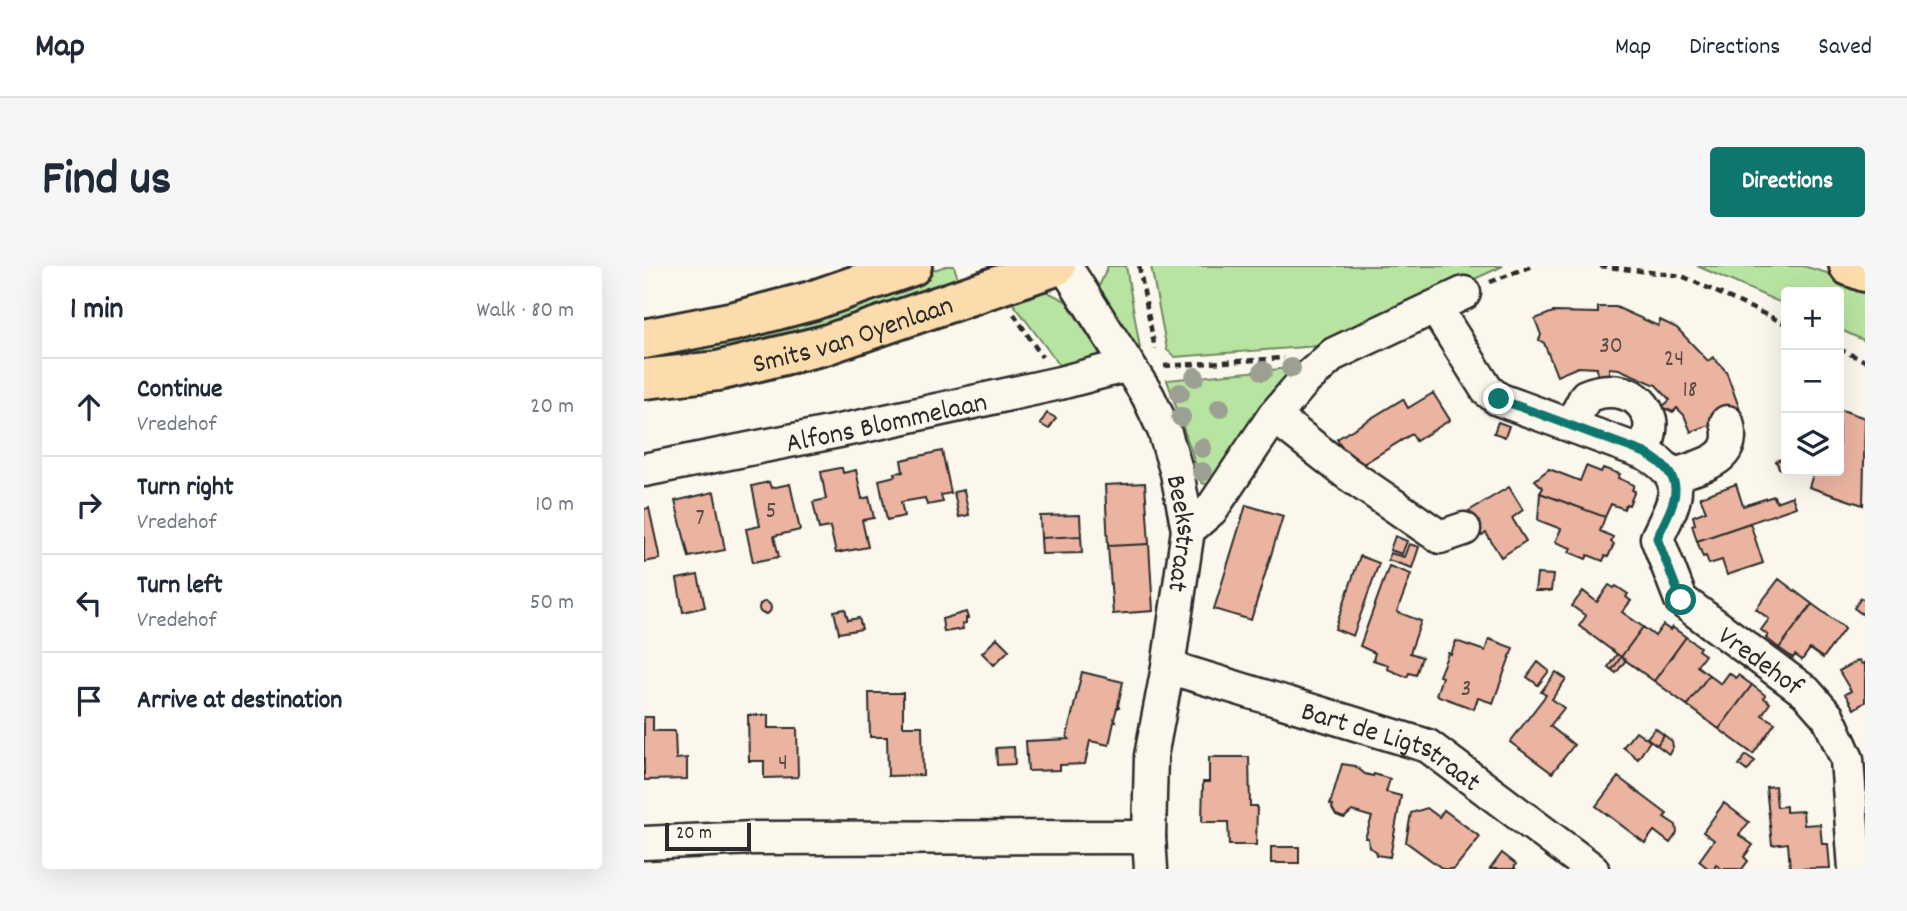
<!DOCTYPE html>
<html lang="en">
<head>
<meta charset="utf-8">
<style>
  :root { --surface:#fff; --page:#f6f6f7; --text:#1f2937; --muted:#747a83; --line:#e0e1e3; --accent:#0f766e }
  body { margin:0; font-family:Dekko,sans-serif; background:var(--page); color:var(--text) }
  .controls { position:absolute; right:21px; top:21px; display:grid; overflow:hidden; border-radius:7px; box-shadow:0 7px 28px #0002 }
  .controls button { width:63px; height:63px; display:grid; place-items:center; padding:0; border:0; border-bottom:2px solid var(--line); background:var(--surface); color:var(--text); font:35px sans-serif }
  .scale { position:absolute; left:21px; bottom:18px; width:86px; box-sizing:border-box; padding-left:7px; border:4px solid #2b2b2b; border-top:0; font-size:19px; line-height:24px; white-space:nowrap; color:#2b2b2b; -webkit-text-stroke:5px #fbf7ec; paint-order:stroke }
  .stop { position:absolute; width:21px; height:21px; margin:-16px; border:5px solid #0f766e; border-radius:50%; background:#fff }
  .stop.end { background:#0f766e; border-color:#fff; box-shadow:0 2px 7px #0008 }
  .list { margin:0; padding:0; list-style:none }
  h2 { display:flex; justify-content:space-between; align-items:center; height:91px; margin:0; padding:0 28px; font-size:30px }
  h2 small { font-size:23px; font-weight:400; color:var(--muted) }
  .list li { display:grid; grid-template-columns:46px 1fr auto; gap:21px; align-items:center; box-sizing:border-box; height:98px; padding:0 28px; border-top:2px solid var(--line) }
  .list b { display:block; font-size:26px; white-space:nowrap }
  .list p { margin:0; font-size:23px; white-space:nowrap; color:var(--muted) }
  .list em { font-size:23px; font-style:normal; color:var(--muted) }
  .icon { flex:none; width:38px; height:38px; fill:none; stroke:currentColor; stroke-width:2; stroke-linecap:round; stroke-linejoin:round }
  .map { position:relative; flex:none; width:1221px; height:603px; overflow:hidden; border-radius:7px }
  header { display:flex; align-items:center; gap:42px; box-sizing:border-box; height:98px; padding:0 35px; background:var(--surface); border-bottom:2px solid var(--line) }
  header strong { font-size:33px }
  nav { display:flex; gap:38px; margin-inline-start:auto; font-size:24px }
  .intro { display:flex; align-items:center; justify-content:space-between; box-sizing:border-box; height:168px; padding:0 42px }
  h1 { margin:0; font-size:49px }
  .button { padding:18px 32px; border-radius:7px; background:var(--accent); color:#fff; font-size:24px; font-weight:700 }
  main { display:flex; gap:42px; padding:0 42px }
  aside { flex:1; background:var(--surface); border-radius:7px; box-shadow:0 7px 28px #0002 }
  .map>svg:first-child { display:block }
</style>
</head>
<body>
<header>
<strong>Map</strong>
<nav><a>Map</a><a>Directions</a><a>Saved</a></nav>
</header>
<div class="intro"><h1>Find us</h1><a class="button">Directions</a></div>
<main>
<aside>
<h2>1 min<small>Walk · 80 m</small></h2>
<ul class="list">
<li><svg class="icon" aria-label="ahead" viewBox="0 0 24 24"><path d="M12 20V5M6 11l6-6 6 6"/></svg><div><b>Continue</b><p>Vredehof</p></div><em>20 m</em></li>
<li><svg class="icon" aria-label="right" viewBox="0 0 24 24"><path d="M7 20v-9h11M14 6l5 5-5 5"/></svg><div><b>Turn right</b><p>Vredehof</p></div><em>10 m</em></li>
<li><svg class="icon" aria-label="left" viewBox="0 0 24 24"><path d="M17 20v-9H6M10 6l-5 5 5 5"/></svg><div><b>Turn left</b><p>Vredehof</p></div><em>50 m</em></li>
<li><svg class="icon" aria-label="arrive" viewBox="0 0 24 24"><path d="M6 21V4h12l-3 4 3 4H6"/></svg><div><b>Arrive at destination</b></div></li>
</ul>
</aside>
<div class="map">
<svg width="1221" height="603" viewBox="0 0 1221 603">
  <rect width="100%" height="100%" fill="#fbf7ec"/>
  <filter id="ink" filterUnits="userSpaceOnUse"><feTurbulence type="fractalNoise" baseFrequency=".0143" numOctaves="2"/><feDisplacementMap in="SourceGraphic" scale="14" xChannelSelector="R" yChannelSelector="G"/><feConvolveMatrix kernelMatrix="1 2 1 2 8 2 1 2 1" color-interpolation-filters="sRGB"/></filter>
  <g filter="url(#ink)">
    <path fill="#b8e4a1" stroke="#728866" stroke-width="2" d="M302,0H310L315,16L216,49L32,101L0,105V90L141,54Z
      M464,0H482L496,82L491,88L453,25Z
      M507,0H859L686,79L531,91L523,84Z
      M1053,0H1159L1221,18V75L1195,63V26H1142V39Z
      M389,19L422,35L456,88L423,109L365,32Z
      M647,102L650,106L570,221L558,217L523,114Z"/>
    <path fill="#ebb4a1" stroke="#2b2b2b" stroke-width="2" d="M954,41H972L1014,60L1016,54L1033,62L1064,95L1069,91L1082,105L1097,147L1047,166L1040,149L1033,142L1029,146L1018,141L1026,134L1012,119L975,103L965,102V108L953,113V102L934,101L913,110L900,77L895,74L897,69L891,53L909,46L954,47Z
      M789,127L806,154L772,175L768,168L711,203L693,173L759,133L764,142Z
      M1195,143L1221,152L1219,239L1165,221L1170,205H1195Z
      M403,147L412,152L405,163L396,158Z
      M854,156L865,160L861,171L850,167Z
      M298,185L307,227L297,229L299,236L283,239L281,232L257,236L260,250L243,254L235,214L251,210L250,207L259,206L257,194Z
      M1142,191V204H1140L1135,202L1132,195Z
      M942,200L957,206L959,202L976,208L974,212L990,219L988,224L991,225L985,239L982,238L980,243L967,238L961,251L896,227L899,222L891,214L905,203L936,215Z
      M195,202H198L199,207L212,204L218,233L225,231L230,252L218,254L224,281L192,287L186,261L175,263L169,236L182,233L177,206Z
      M125,216L127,222L146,218L156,264L130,270L135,291L109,296L102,263L116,260L108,220Z
      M501,217L505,278L464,280L461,219Z
      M1092,218L1099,240L1130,230L1132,236L1148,230L1152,241L1053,275L1048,259L1051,258L1049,250L1062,245L1056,231Z
      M865,221L879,244L868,252L882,275L857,291L842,267L838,270L823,246Z
      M320,224L325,249L315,251L310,226Z
      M70,226L81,284L45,291L31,235Z
      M896,227L961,251L956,265L969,271L967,276L970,278L964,291L961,290L959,295L944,289L942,293L925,286L927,282L911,276L917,263L894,254Z
      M602,239L639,250L607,354L570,343Z
      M5,242L16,293L0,296V243Z
      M436,249L437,270L397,272L396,250Z
      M1106,257L1119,297L1083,309L1078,294L1065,298L1062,290L1059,291L1053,275Z
      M437,270L438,287L398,288L397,272Z
      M751,270L763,275L758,288L746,284Z
      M505,278L509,345L469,348L464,280Z
      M765,278L775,281L768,302L744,294L746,287L760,291Z
      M716,290L735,297L709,370L691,363Z
      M745,300L767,308L753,346L777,355L766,387L778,391L772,409L765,407L763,411L743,403L744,399L729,394L731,387L716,380Z
      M893,308L909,309L907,325H891Z
      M54,309L61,341L39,346L33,313Z
      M1135,313L1168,338L1135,382L1122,372L1124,369L1117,364L1125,353L1112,343Z
      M965,319L970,322L972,320L984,328L982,331L987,335L978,346L999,361L977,391L935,360L942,350L928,340L939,325L953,336Z
      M1217,332L1221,334V344L1218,348L1210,342Z
      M115 342a6 6 0 1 1 12 0a6 6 0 1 1-12 0Z
      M1168,338L1201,362L1179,392L1166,383L1158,394L1151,389L1149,392L1135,382Z
      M201,343L204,354L215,352L218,363L195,367L190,345Z
      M322,346L324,352H322V357L318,358L319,363L300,366L298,353Z
      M1019,359L1026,364L1028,361L1042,371L1010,415L977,391L999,361L1011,370Z
      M1042,371L1056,381L1054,384L1061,389L1053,400L1065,409L1043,439L1010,415Z
      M353,372L365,384L350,399L338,387Z
      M845,373L869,382L849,437L834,432L830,443L792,429L798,411L795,410L803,390L804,387L807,388L812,375L841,385Z
      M973,388L977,391L968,404L964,401Z
      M977,391L982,394L972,407L968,404Z
      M1215,394L1218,398L1221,396V436L1210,443L1201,428L1207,425L1195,405Z
      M894,396L905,405L894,419L883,411Z
      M438,406L479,416L474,439L475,442H473L470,453L472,456H470L465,479L446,475L441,498L416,499V504L384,505L382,475L425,473L423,470Z
      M912,406L922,413L908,433L920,442L906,460L930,479L908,507L866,476L902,429L897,426Z
      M1085,407L1092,412L1094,409L1108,419L1075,463L1043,439L1065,409L1077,418Z
      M1108,419L1121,429L1120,432L1126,437L1118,449L1131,457L1109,488L1075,463Z
      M225,427H259V460H278L279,509L244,510L243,471H226Z
      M104,449H124V462H153L154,511L120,512V495H105Z
      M0,451H9V465H31L32,493L43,492V513L0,514Z
      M1011,462L1020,469L1013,479L1003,472Z
      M992,465L1006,475L994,493L979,481Z
      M1020,469L1028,475L1029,481L1025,488L1013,479Z
      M370,481L371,498L353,499L352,482Z
      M1102,489L1111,495L1103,505L1095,499Z
      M565,491H605L606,540H613L612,579H585L584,556H558L559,516H565Z
      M698,498L711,500L721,508L729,510L730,508L746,513L742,526L757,530L746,591L732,589L733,586L725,581L724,572H721L728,551L708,545L700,552L692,549L688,542L689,539L686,538Z
      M974,511L1023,548L1020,551L1032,559L1033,567L1026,577L1010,565L1001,577L952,540Z
      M1131,520L1133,541L1142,540V546L1159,545L1160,559L1176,558L1178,578H1184L1186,602L1146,603L1144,577L1128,579L1122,521Z
      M1080,537L1105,556L1095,569L1109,579L1100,591L1104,595L1098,603H1078L1072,599L1070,603H1065L1055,595L1070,574L1059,566Z
      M783,542L795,551L800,544L836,571L810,603H799L762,576L767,547Z
      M627,581H655V597H627Z
      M858,587L872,598L870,602L872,603H846Z"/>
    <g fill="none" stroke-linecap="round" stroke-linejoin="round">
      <g stroke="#2b2b2b" stroke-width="37">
        <g id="minor">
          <path id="s1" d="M421,0L504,130L520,164L533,207L544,264L524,401L507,490L505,571L507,603"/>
          <path id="s2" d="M791,41L843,124L854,133L1001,187C1047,213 1031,234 1013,272L1037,334L1162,426L1184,451L1203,493L1211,603"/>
          <path d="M630,150L704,208L796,271L820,263"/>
          <path d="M927,159L942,130C966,120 998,124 1006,154C1008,164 1003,178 1001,187"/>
          <path id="s3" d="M0,204L215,161L416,117L484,99"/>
          <path d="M1028,210C1057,199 1094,196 1083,156"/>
          <path d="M544,264L567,244L630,150L659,116L690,88L820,27"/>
          <path id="s4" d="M524,401L784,480L948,603"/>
          <path d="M0,577L110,572L505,571"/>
        </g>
      </g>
      <g stroke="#2b2b2b" stroke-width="44">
        <g id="major">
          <path d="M1205,0L1221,6"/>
          <path d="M0,73L91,55L167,35L268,0"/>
          <path id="s5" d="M0,113L74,105L181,79L412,0"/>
        </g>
      </g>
      <path stroke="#2b2b2b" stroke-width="4.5" stroke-dasharray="7 5" stroke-linecap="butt" d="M495,0L511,83
        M956,0L1038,10L1142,58
        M846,16L888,0
        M370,48L398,91
        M1195,83L1221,95
        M520,100L640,92"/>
      <use href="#minor" stroke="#fbf7ec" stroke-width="32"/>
      <use href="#major" stroke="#fcdcac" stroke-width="38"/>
    </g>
    <g fill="#9ca092">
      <circle cx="647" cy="102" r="10"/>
      <circle cx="619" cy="105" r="10"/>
      <circle cx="551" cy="111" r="10"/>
      <circle cx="536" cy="127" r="10"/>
      <circle cx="576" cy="142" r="10"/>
      <circle cx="537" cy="151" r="10"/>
      <circle cx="558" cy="182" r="10"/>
      <circle cx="558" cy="206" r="10"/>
    </g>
  </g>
  <g fill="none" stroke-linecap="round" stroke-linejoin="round" filter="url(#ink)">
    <path stroke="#0f766e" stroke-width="9" d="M855,133L1001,187C1047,213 1031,234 1013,272L1037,334"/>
  </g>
  <g text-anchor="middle" stroke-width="6" stroke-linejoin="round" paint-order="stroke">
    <g font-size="24" fill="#5b4d48">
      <text x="967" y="86">30</text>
      <text x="1030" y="99">24</text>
      <text x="1046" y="130">18</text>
      <text x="127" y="251">5</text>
      <text x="56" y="258">7</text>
      <text x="822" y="429">3</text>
      <text x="139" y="503">4</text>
    </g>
    <g font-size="28" fill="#2b2b2b" stroke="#fbf7ec">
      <text dy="10" stroke="none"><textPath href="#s5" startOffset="214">Smits van Oyenlaan</textPath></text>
      <text dy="10" stroke="none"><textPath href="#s3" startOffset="247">Alfons Blommelaan</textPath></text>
      <text dy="10" stroke="none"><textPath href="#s1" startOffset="298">Beekstraat</textPath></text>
      <text dy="10" stroke="none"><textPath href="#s2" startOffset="537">Vredehof</textPath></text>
      <text dy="10" stroke="none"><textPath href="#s4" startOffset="238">Bart de Ligtstraat</textPath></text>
    </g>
  </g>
</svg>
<div class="controls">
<button>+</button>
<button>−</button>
<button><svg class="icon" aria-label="layers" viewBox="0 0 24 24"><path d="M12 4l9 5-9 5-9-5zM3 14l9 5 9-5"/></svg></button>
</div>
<div class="scale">20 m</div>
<div class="stop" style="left:1037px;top:334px"></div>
<div class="stop end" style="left:855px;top:133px"></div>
</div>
</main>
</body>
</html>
